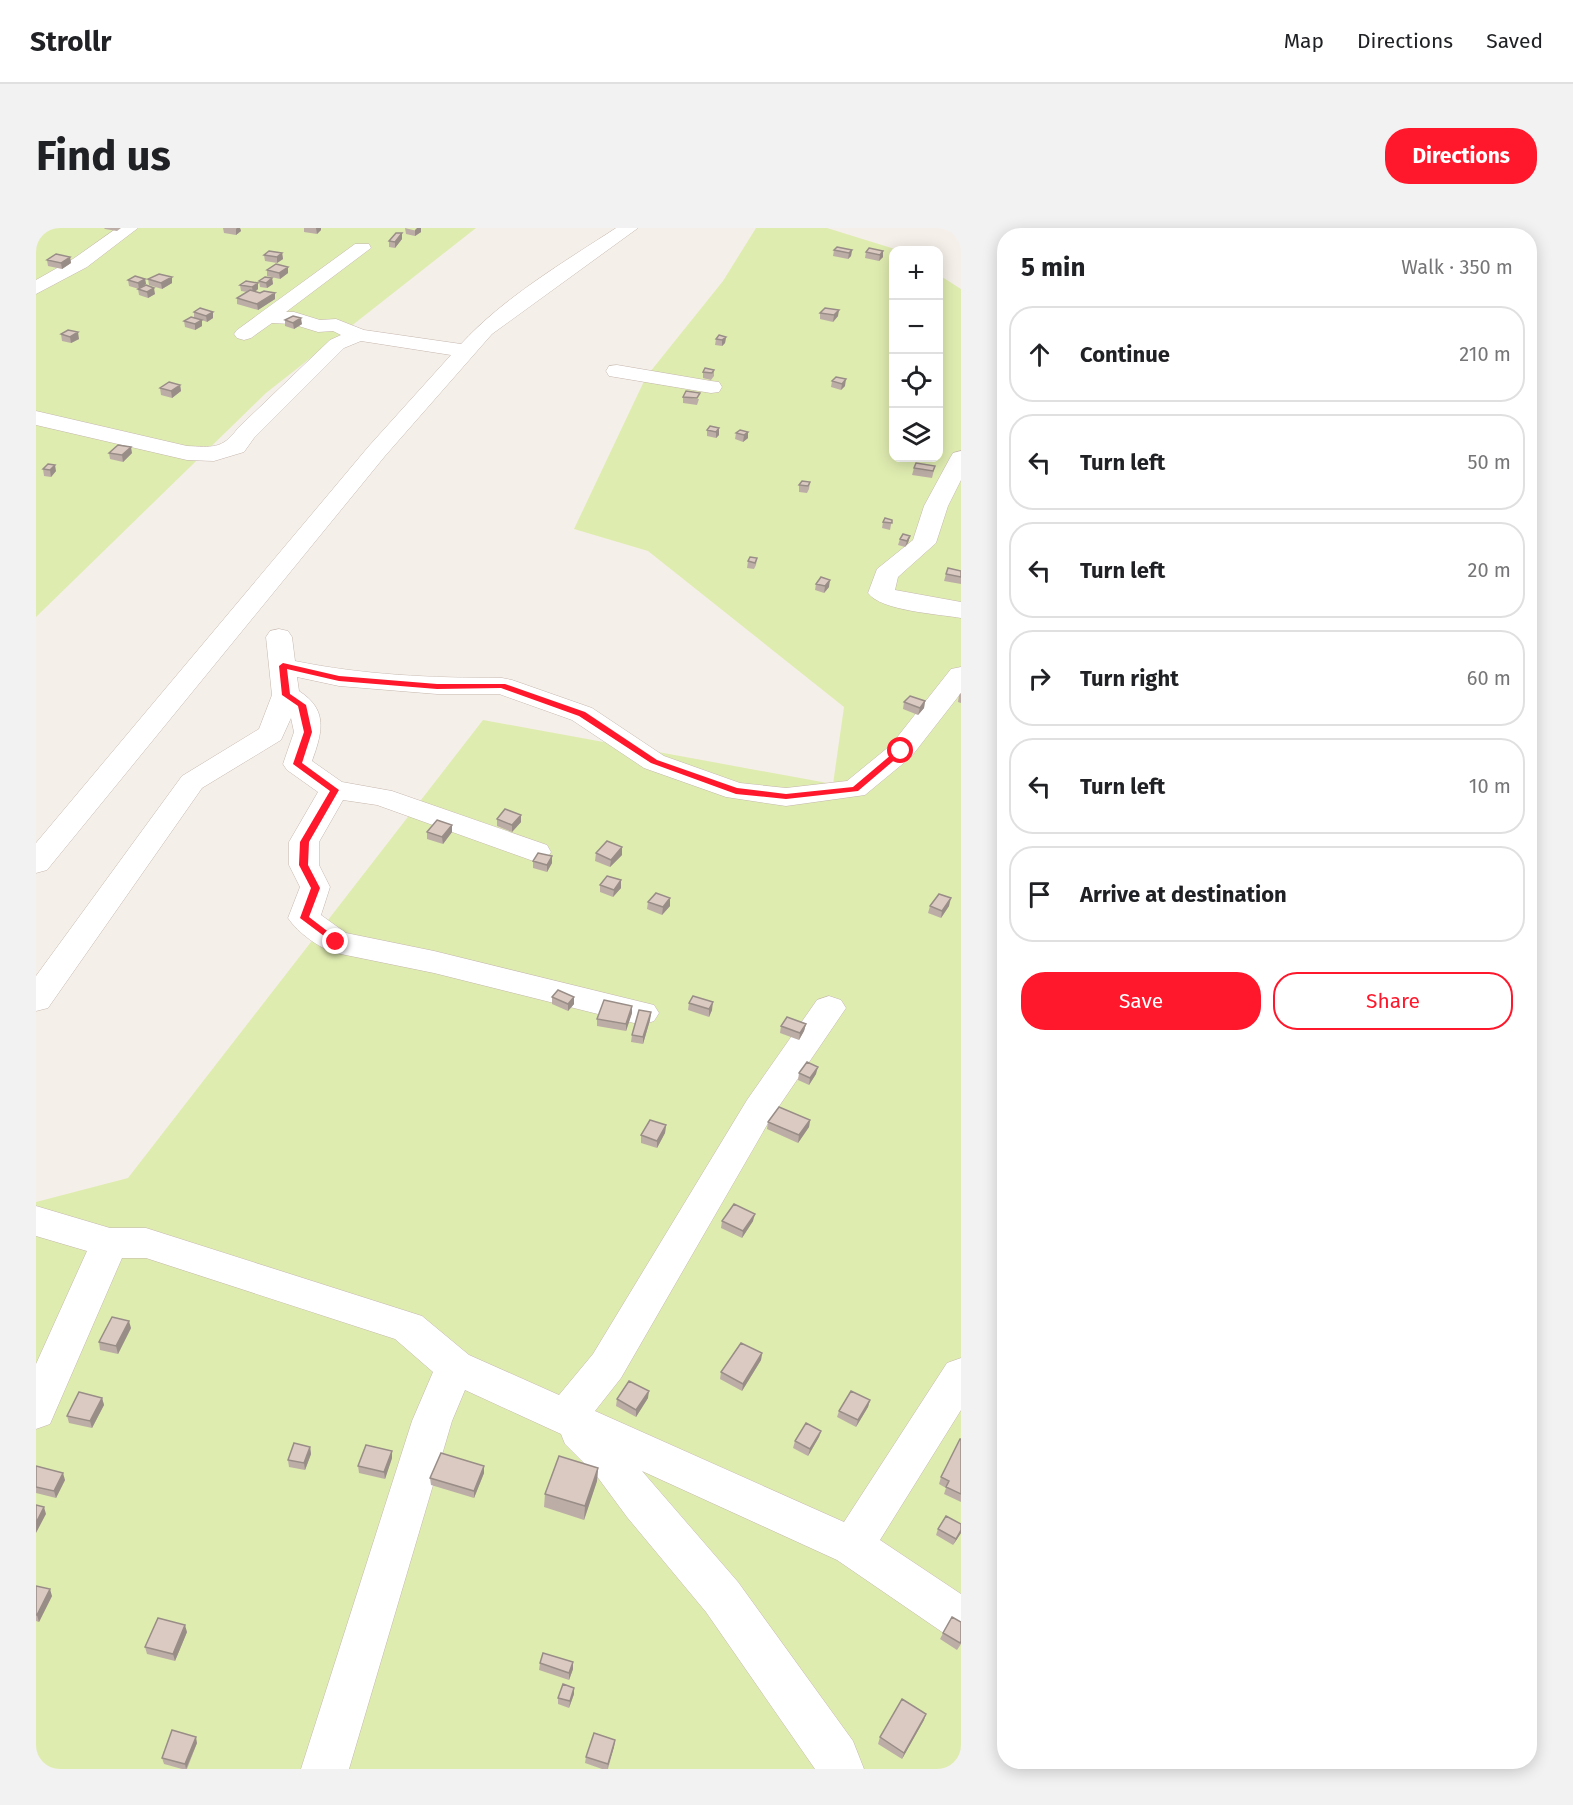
<!DOCTYPE html>
<html lang="en">
<head>
<meta charset="utf-8">
<style>
  :root { --surface:#fff; --page:#f2f2f2; --text:#202124; --muted:#757577; --line:#e0e0e0; --accent:#ff172b }
  body { margin:0; font-family:"Fira Sans",sans-serif; background:var(--page); color:var(--text) }
  .controls { position:absolute; right:18px; top:18px; display:grid; overflow:hidden; border-radius:12px; box-shadow:0 3px 15px #0003 }
  .controls button { width:54px; height:54px; display:grid; place-items:center; padding:0; border:0; border-bottom:2px solid var(--line); background:var(--surface); color:var(--text); font:30px sans-serif }
  .stop { position:absolute; width:18px; height:18px; margin:-14px; border:4px solid #ff172b; border-radius:50%; background:#fff }
  .stop.end { background:#ff172b; border-color:#fff; box-shadow:0 2px 6px #0008 }
  .list { margin:0; padding:0; list-style:none }
  h2 { display:flex; justify-content:space-between; align-items:center; height:78px; margin:0; padding:0 24px; font-size:26px }
  h2 small { font-size:20px; font-weight:400; color:var(--muted) }
  .list li { display:grid; grid-template-columns:39px 1fr auto; gap:18px; align-items:center; box-sizing:border-box; height:96px; margin:0 12px 12px; padding:0 12px; border:2px solid var(--line); border-radius:24px }
  .list b { display:block; font-size:22px; white-space:nowrap }
  .list em { font-size:20px; font-style:normal; color:var(--muted) }
  .actions { display:flex; gap:12px; padding:18px 24px }
  .actions a { flex:1; padding:14px 0; border:2px solid var(--accent); border-radius:24px; text-align:center; font-size:21px; color:var(--accent) }
  .actions .main { background:var(--accent); color:#fff }
  .icon { flex:none; width:33px; height:33px; fill:none; stroke:currentColor; stroke-width:2; stroke-linecap:round; stroke-linejoin:round }
  .map { position:relative; flex:none; width:925px; height:1541px; overflow:hidden; border-radius:24px }
  header { display:flex; align-items:center; gap:36px; box-sizing:border-box; height:84px; padding:0 30px; background:var(--surface); border-bottom:2px solid var(--line) }
  header strong { font-size:28px }
  nav { display:flex; gap:33px; margin-inline-start:auto; font-size:21px }
  .intro { display:flex; align-items:center; justify-content:space-between; box-sizing:border-box; height:144px; padding:0 36px }
  h1 { margin:0; font-size:42px }
  .button { padding:15px 27px; border-radius:24px; background:var(--accent); color:#fff; font-size:21px; font-weight:700 }
  main { display:flex; gap:36px; padding:0 36px }
  aside { flex:1; background:var(--surface); border-radius:24px; box-shadow:0 3px 15px #0003 }
  .map>svg:first-child { display:block }
</style>
</head>
<body>
<header>
<strong>Strollr</strong>
<nav><a>Map</a><a>Directions</a><a>Saved</a></nav>
</header>
<div class="intro"><h1>Find us</h1><a class="button">Directions</a></div>
<main>
<div class="map">
<svg width="925" height="1541" viewBox="0 0 925 1541">
  <rect width="100%" height="100%" fill="#f5efe9"/>
  <path fill="#dfecb0" d="M0,0H440L230,165L0,389Z
    M720,0H791L862,22H858V230H903V47L925,61V1541H0V974L92,950L447,492L797,556L808,479L612,323L538,301L610,149L687,53Z"/>
  <g fill="none" stroke-linecap="round" stroke-linejoin="round">
    <g stroke="#c5b7ae" stroke-width="1">
      <path id="minor" d="M81,0H102L51,39L0,66V52L37,31Z
        M580,0H602L456,106L349,228L11,642L0,645V615L333,218L415,127L325,113L308,120L218,210L208,224L178,233L151,232L0,197V183L151,218C176,219 186,222 202,200L294,112L305,107L297,103L282,104L256,96L236,95L215,110L208,112L201,110L198,106L201,102L319,16H333L335,20L250,84H258L284,92L300,91L328,102L425,116C467,70 528,34 580,0Z
        M581,137L675,153L683,154L686,159L683,164L675,165L573,148L570,143L573,138Z
        M925,223V252L912,278L900,315L862,349L859,362L925,374V390C903,386 845,383 832,365L841,341L877,312L888,278L914,230L917,225Z
        M243,401L252,403L256,409L259,433C327,447 396,450 466,450L476,452L556,480L628,528L704,555L750,560L811,553L855,517L915,441L925,439V465L875,529L829,567L750,578L690,569L608,540L536,492L463,466H401L303,458L261,449L263,463C293,482 286,505 276,533L306,554L356,563L511,617L515,624L511,631L500,634L341,577L307,572L283,614V637L294,659L285,687L310,705L398,723L618,777L623,785L618,793L606,797L398,745L300,725C283,720 262,705 252,690L264,659L253,637V614L282,564L251,542L247,536L258,504L255,490L245,512L166,560L12,780L0,783V748L146,548L223,501L236,467L230,409L234,403Z
        M793,768L805,772L810,780L735,890L585,1150L559,1183L808,1294L911,1135L925,1130V1182L844,1312L925,1366V1412L909,1406L801,1332L606,1243L702,1354L817,1513L828,1541H779L670,1384L591,1289L560,1247L529,1216L525,1206L429,1162L416,1193L313,1541H265L376,1193L397,1144L359,1111L110,1030H86L14,1196L0,1201V1136L51,1023L0,1008V978L74,1000H110L386,1088L433,1127L523,1167L557,1126L711,872L781,772Z"/>
    </g>
    <use href="#minor" fill="#fff" fill-rule="evenodd"/>
  </g>
  <path fill="#bcaea6" d="M68,0H85L81,3L69,1Z
    M187,0H204L205,3L200,7L188,5Z
    M268,0H285V2L281,6L268,4Z
    M369,0L385,4L379,8L370,6Z
    M366,11L359,20L353,19V13Z
    M833,20L847,29L843,33L829,30L830,24Z
    M798,22H816L815,28L812,31L797,28Z
    M246,25L247,31L241,35L229,33L228,27Z
    M34,29L35,35L26,41L12,38L11,32Z
    M231,42L252,45L244,51L231,48Z
    M236,50L237,56L231,60L224,59L223,53Z
    M109,51L110,56L103,61L93,58L92,52Z
    M112,51L136,55L126,61L113,57Z
    M204,57L222,61L219,64L239,71L222,82L201,76V70L211,64L205,63Z
    M102,61L119,66L112,70L103,67Z
    M158,84H177V90L171,94L166,92V98L159,102L149,99L148,93L158,90Z
    M784,85L802,88L797,94L784,91Z
    M249,92L266,96L258,101L249,98Z
    M25,106L43,111L35,115L26,113Z
    M690,109L689,115L686,118L679,117L680,111Z
    M678,142V148L675,152L667,150V144Z
    M800,149L809,158L805,162L795,159L796,153Z
    M144,157L145,163L136,170L125,167L124,160Z
    M647,169L663,171L661,177L647,175Z
    M683,200V207L680,210L671,208V202Z
    M704,202L712,210L707,214L699,211L700,205Z
    M73,225H96L87,234L74,231Z
    M899,238L896,250L876,247L878,240Z
    M7,241L20,243L15,249L8,248Z
    M774,254L773,261L771,265L763,264V257Z
    M856,292L854,302L846,300L847,294Z
    M874,308L872,315L869,319L862,317L864,311Z
    M721,330L720,337L718,341L711,340L712,333Z
    M925,343V356L908,353L910,346Z
    M780,356L793,359L788,365L779,362Z
    M925,465V475L922,474L923,467Z
    M889,473L888,480L882,487L867,481L868,474Z
    M485,587V594L476,604L461,598V591Z
    M416,597V604L407,616L391,611V604Z
    M560,625L586,627L574,639L559,633Z
    M497,633L516,635L511,644L497,640Z
    M564,657L585,660L577,669L564,664Z
    M634,670V678L626,687L611,681L612,674Z
    M894,678H913L905,690L892,685Z
    M516,769H538V776L532,783L516,776Z
    M653,775L676,782L673,789L652,782Z
    M615,784L614,792L607,816L595,814L596,807Z
    M596,785L590,803L561,798V791Z
    M770,796L768,803L763,812L744,805L745,798Z
    M763,845L780,846L773,857L762,852Z
    M774,892L773,899L762,915L731,901L732,894Z
    M630,897L629,905L621,920L605,915V907Z
    M686,993H717L706,1010L685,1000Z
    M95,1100L82,1126L64,1122L63,1114Z
    M726,1125L725,1132L706,1163L684,1151L685,1144Z
    M66,1170L68,1177L56,1200L33,1195L31,1188Z
    M612,1170L600,1189L580,1178L581,1171Z
    M834,1172L832,1179L820,1199L801,1189L803,1183Z
    M785,1203L783,1209L772,1228L757,1220L759,1213Z
    M925,1211V1274L908,1266L910,1260L903,1256L905,1249Z
    M274,1219L275,1226L269,1242L253,1239L252,1232Z
    M356,1230L349,1251L323,1245L322,1238Z
    M0,1238L29,1252L20,1270L0,1265Z
    M562,1240L561,1253L548,1292L508,1279L509,1266Z
    M448,1245L438,1270L395,1257L394,1250Z
    M925,1296V1305L917,1317L900,1307L902,1301Z
    M0,1358L16,1368L3,1394L0,1393Z
    M925,1394V1416L921,1422L904,1411L907,1405Z
    M151,1404L139,1433L111,1426L109,1419Z
    M504,1435L537,1441L533,1452L503,1442Z
    M538,1460V1466L533,1480L522,1476V1470Z
    M888,1492L866,1531L842,1516L844,1509Z
    M579,1512L578,1519L572,1541H566L549,1535L550,1529Z
    M161,1515L151,1541H146L128,1536L126,1530Z"/>
  <path fill="#998d87" d="M201,0H204L205,3L200,7V1Z
    M280,0H285V2L281,6Z
    M381,0H385V4L379,8V2Z
    M366,5V11L359,20V14Z
    M816,22L815,28L812,31L813,25Z
    M847,23V29L843,33L844,27Z
    M246,25L247,31L241,35V29Z
    M34,29L35,35L26,41L25,35Z
    M252,39V45L244,51L243,45Z
    M136,49V55L126,61L125,55Z
    M236,50L237,56L231,60L230,55Z
    M109,51L110,56L103,61L102,55Z
    M222,55V61L217,65L216,59Z
    M118,60L119,66L112,70L111,64Z
    M239,65V71L222,82L221,76Z
    M803,82L802,88L797,94L798,87Z
    M177,84V90L171,94L170,88Z
    M265,90L266,96L258,101L257,95Z
    M166,92V98L159,102V96Z
    M42,104L43,111L35,115L34,109Z
    M690,109L689,115L686,118V112Z
    M810,151L809,158L805,162L806,156Z
    M144,157L145,163L136,170L135,163Z
    M683,200V207L680,210V204Z
    M712,204V210L707,214L708,207Z
    M95,219L96,225L87,234L86,227Z
    M19,237L20,243L15,249L14,242Z
    M874,308L872,315L869,319L871,313Z
    M794,352L793,359L788,365L789,358Z
    M889,473L888,480L882,487L884,480Z
    M485,587V594L476,604V597Z
    M416,597V604L407,616L406,609Z
    M586,619V627L574,639L575,632Z
    M516,628V635L511,644V637Z
    M585,652V660L577,669L578,662Z
    M634,670V678L626,687L627,679Z
    M915,670L913,678L905,690L906,683Z
    M538,769V776L532,783V776Z
    M677,774L676,782L673,789V781Z
    M596,778V785L590,803V796Z
    M615,784L614,792L607,816V809Z
    M770,796L768,803L763,812L764,805Z
    M782,839L780,846L773,857L774,850Z
    M774,892L773,899L762,915L763,907Z
    M630,897L629,905L621,920V913Z
    M719,986L717,993L706,1010L707,1003Z
    M93,1093L95,1100L82,1126L80,1118Z
    M726,1125L725,1132L706,1163L707,1156Z
    M613,1163L612,1170L600,1189V1182Z
    M66,1170L68,1177L56,1200L54,1193Z
    M834,1172L832,1179L820,1199L822,1192Z
    M785,1203L783,1209L772,1228L774,1221Z
    M274,1219L275,1226L269,1242L268,1235Z
    M356,1223V1230L349,1251L348,1244Z
    M448,1238V1245L438,1270V1263Z
    M562,1240L561,1253L548,1292L549,1278Z
    M27,1245L29,1252L20,1270L18,1263Z
    M8,1279L10,1286L0,1305V1295Z
    M925,1302V1305L917,1317L920,1311Z
    M14,1361L16,1368L3,1394L1,1387Z
    M149,1397L151,1404L139,1433L137,1426Z
    M537,1434V1441L533,1452V1445Z
    M538,1460V1466L533,1480L534,1473Z
    M890,1486L888,1492L866,1531L868,1525Z
    M160,1509L161,1515L150,1541L149,1536Z
    M579,1512L578,1519L571,1541L572,1536Z"/>
  <path fill="#dbcac1" stroke="#998d87" stroke-width="1.5" d="M360,5H366L359,14L353,13Z
    M801,19L816,22L813,25L798,22Z
    M833,20L847,23L844,27L830,24Z
    M233,23L246,25L241,29L228,27Z
    M20,26L34,29L25,35L11,32Z
    M240,36L252,39L243,45L231,42Z
    M123,46L136,49L125,55L112,51Z
    M99,48L109,51L102,55L92,52Z
    M229,49L236,50L230,55L223,53Z
    M210,53L222,55L216,59L204,57Z
    M110,57L118,60L111,64L102,61Z
    M214,62L224,65L228,63L239,65L221,76L201,70Z
    M164,80L177,84L170,88L158,84Z
    M789,80L803,82L798,87L784,85Z
    M257,88L265,90L257,95L249,92Z
    M155,89L166,92L159,96L148,93Z
    M32,102L42,104L34,109L25,106Z
    M683,107L690,109L686,112L680,111Z
    M669,140L678,142L676,145L667,144Z
    M800,149L810,151L806,156L796,153Z
    M133,154L144,157L135,163L124,160Z
    M650,163L664,165L661,170L647,169Z
    M674,198L683,200L680,204L671,202Z
    M704,202L712,204L708,207L700,205Z
    M82,217L95,219L86,227L73,225Z
    M880,235L899,238L897,243L878,240Z
    M12,236L19,237L14,242L7,241Z
    M766,253L774,254L772,258L763,257Z
    M849,290L856,292V295L847,294Z
    M867,306L874,308L871,313L864,311Z
    M714,329L721,330L719,335L712,333Z
    M912,340L925,343V349L910,346Z
    M785,349L794,352L789,358L780,356Z
    M874,468L889,473L884,480L868,474Z
    M469,581L485,587L476,597L461,591Z
    M401,592L416,597L406,609L391,604Z
    M571,613L586,619L575,632L560,625Z
    M502,625L516,628L511,637L497,633Z
    M571,648L585,652L578,662L564,657Z
    M620,665L634,670L627,679L612,674Z
    M903,666L915,670L906,683L894,678Z
    M522,762L538,769L532,776L516,769Z
    M657,768L677,774L673,781L653,775Z
    M568,772L596,778L590,796L561,791Z
    M603,782L615,784L607,809L596,807Z
    M751,789L770,796L764,805L745,798Z
    M771,834L782,839L774,850L763,845Z
    M743,879L774,892L763,907L732,894Z
    M614,892L630,897L621,913L605,907Z
    M698,976L719,986L707,1003L686,993Z
    M76,1089L93,1093L80,1118L63,1114Z
    M705,1115L726,1125L707,1156L685,1144Z
    M593,1153L613,1163L600,1182L581,1171Z
    M815,1163L834,1172L822,1192L803,1183Z
    M43,1164L66,1170L54,1193L31,1188Z
    M770,1195L785,1203L774,1221L759,1213Z
    M924,1211H925V1266L910,1259L913,1253L905,1249Z
    M258,1215L274,1219L268,1235L252,1232Z
    M330,1217L356,1223L348,1244L322,1238Z
    M405,1225L448,1238L438,1263L394,1250Z
    M523,1228L562,1240L549,1278L509,1266Z
    M0,1238L27,1245L18,1263L0,1259Z
    M0,1277L8,1279L0,1295Z
    M910,1288L925,1296V1302L920,1311L902,1301Z
    M0,1358L14,1361L1,1387H0Z
    M916,1389L925,1394V1413L924,1415L907,1405Z
    M122,1390L149,1397L137,1426L109,1419Z
    M507,1425L537,1434L533,1445L504,1435Z
    M527,1456L538,1460L534,1473L522,1470Z
    M866,1471L890,1486L868,1525L844,1509Z
    M136,1502L160,1509L149,1536L126,1530Z
    M558,1505L579,1512L572,1536L550,1529Z"/>
  <path fill="#ff172b" d="M247,435L303,448L401,456H469L549,484L621,532L701,560L750,566L817,559L862,521L869,523L822,563L750,571L700,566L615,535L543,488L465,460L401,461L303,453L251,441L254,466L270,477L276,504L266,535L303,562L273,614L272,637L284,660L273,689L303,712L305,714L300,717L264,690L275,660L263,637L264,614L294,563L257,536L268,504L262,478L246,467L243,438Z"/>
</svg>
<div class="controls">
<button>+</button>
<button>−</button>
<button><svg class="icon" aria-label="locate" viewBox="0 0 24 24"><circle cx="12" cy="12" r="6"/><path d="M12 2v4M12 18v4M2 12h4M18 12h4"/></svg></button>
<button><svg class="icon" aria-label="layers" viewBox="0 0 24 24"><path d="M12 4l9 5-9 5-9-5zM3 14l9 5 9-5"/></svg></button>
</div>
<div class="stop" style="left:865px;top:523px"></div>
<div class="stop end" style="left:300px;top:714px"></div>
</div>
<aside>
<h2>5 min<small>Walk · 350 m</small></h2>
<ul class="list">
<li><svg class="icon" aria-label="ahead" viewBox="0 0 24 24"><path d="M12 20V5M6 11l6-6 6 6"/></svg><div><b>Continue</b></div><em>210 m</em></li>
<li><svg class="icon" aria-label="left" viewBox="0 0 24 24"><path d="M17 20v-9H6M10 6l-5 5 5 5"/></svg><div><b>Turn left</b></div><em>50 m</em></li>
<li><svg class="icon" aria-label="left" viewBox="0 0 24 24"><path d="M17 20v-9H6M10 6l-5 5 5 5"/></svg><div><b>Turn left</b></div><em>20 m</em></li>
<li><svg class="icon" aria-label="right" viewBox="0 0 24 24"><path d="M7 20v-9h11M14 6l5 5-5 5"/></svg><div><b>Turn right</b></div><em>60 m</em></li>
<li><svg class="icon" aria-label="left" viewBox="0 0 24 24"><path d="M17 20v-9H6M10 6l-5 5 5 5"/></svg><div><b>Turn left</b></div><em>10 m</em></li>
<li><svg class="icon" aria-label="arrive" viewBox="0 0 24 24"><path d="M6 21V4h12l-3 4 3 4H6"/></svg><div><b>Arrive at destination</b></div></li>
</ul>
<div class="actions"><a class="main">Save</a><a>Share</a></div>
</aside>
</main>
</body>
</html>
